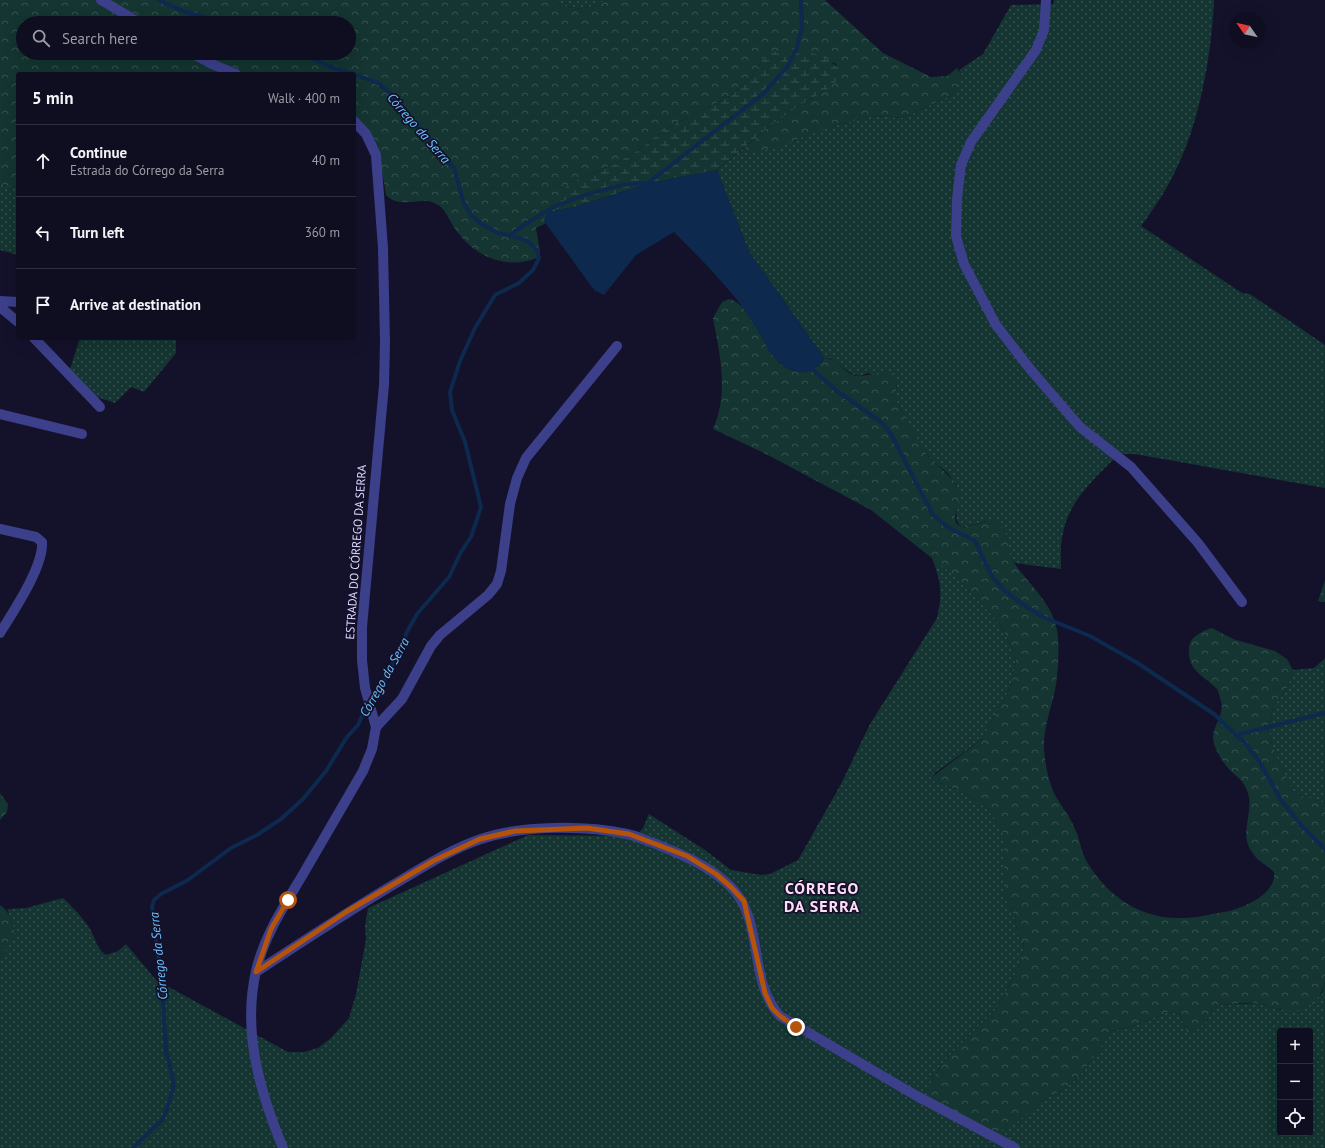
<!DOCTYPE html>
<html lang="en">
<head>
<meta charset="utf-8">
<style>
  :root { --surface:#0f0d20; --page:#1d1b2d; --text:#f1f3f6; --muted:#9b9ca5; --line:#2f2d3e }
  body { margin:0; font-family:"PT Sans",sans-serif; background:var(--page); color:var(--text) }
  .controls { position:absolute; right:12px; bottom:12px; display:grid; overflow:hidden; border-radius:4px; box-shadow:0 4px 16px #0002 }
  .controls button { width:36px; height:36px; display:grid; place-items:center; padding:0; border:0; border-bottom:1px solid var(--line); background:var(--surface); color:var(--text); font:20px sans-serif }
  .compass { position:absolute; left:1229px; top:12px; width:36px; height:36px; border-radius:50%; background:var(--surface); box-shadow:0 4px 16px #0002; rotate:304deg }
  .stop { position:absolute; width:12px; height:12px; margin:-9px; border:3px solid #b45309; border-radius:50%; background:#fff }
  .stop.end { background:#b45309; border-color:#fff; box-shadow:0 1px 4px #0008 }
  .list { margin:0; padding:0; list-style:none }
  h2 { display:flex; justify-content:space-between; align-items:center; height:52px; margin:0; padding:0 16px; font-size:17px }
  h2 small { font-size:13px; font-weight:400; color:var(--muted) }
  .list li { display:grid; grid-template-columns:26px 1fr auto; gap:12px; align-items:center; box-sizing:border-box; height:72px; padding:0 16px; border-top:1px solid var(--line) }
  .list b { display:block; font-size:15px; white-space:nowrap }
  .list p { margin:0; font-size:13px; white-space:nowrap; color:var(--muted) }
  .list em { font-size:13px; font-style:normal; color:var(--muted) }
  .icon { flex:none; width:22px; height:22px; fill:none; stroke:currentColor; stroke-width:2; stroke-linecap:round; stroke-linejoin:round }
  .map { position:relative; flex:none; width:1325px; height:1148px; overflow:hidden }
  .search { position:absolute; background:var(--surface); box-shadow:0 4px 16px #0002; left:16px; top:16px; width:340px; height:44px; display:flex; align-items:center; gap:10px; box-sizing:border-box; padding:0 14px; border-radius:22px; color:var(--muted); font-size:15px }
  .panel { position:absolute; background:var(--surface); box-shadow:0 4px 16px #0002; left:16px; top:72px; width:340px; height:268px; border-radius:4px }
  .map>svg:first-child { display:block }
</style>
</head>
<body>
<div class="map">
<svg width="1325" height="1148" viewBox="0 0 1325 1148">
  <defs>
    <pattern id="grass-dots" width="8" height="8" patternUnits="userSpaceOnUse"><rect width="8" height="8" fill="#143531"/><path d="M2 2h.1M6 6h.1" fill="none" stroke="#365250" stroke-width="1.8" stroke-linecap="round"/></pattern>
    <pattern id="forest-crowns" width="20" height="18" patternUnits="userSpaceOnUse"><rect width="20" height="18" fill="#143531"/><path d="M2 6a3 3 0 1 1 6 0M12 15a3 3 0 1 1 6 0" fill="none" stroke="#365250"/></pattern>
    <pattern id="wetland-marsh" width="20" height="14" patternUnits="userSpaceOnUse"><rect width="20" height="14" fill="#143531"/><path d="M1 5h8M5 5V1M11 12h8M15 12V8" fill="none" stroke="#365250"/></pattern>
  </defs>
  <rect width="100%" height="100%" fill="#14112b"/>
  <path fill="url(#grass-dots)" fill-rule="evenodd" d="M552,0H605C591,11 566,11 552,0Z
    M1054,0H1214C1212,50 1201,115 1180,161C1170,184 1156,206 1141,226L1242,293L1250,294L1325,345V488L1135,454H1119C1096,477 1069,500 1063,533C1060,544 1061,558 1061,569L1015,563L1010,557L1005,532L986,521L962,528C947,513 967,500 953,480C947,470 934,464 927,454C914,438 906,417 896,400L894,393L897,386L869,373L859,376L852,374L830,358H824L749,252L717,170L744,148L748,153L832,126L873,116L903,118L952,95L962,77L959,70L983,54L1011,5L1053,4Z
    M0,185L18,187V255L0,250Z
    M80,338H176V353L144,392L131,387L115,403L76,390L67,378Z
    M931,556L957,578L1000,624L1011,646L1016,661L1011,686L982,739L935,773L932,777L934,781L958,790L972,798L985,807L997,821L1004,836V897L1014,915L1018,935L1024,946L1021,963L997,1008L947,1058L931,1080L1017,1122L1039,1102L1061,1091L1079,1077L1112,1031L1130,1027L1168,1012L1179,1014L1187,1032L1207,1021L1212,1009L1217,1005L1258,1003L1281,1010L1322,994L1325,981V1148H0V958C16,936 17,935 7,909L26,908L63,898C73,907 82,917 90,929C96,939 96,948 106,955L118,951L126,944L156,980L288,1052H304L318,1048L331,1038L349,1018L356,994L366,939L365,926L368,908L528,835L636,836L643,828L649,814L705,850L731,870L761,875L770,874L798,860L841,784L870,724L937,618C943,592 941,581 931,556ZM1280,1031H1310V1133H1280Z
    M1325,580V602L1318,601Z
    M1325,658V803L1302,796L1292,790L1274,751L1268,728L1273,708L1288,686L1293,670L1314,668Z"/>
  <path fill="url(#forest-crowns)" fill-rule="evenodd" d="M0,0H552C566,11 591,11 605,0H825L883,53L931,77L947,76L957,68L962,77L960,83L952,95L903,118L873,116L832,126L775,148L748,153L744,148L770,126L800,105L828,89L839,71L835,63L766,54L753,75L732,95L666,129L640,149L615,164L570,183L558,197L555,211L549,212L544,221L546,223L536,228L540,251L537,258C502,271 470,254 452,224C446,214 444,206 432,202C417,198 400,209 386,195L379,153L369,133L354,114V74H18V187L0,185ZM23,23H349V53H23Z
    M729,299C752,304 763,350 780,363C795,376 813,376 824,358C837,358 842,370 853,375C863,379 880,369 896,375V400L927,455L953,480L960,494L955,516L956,523L962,528C983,524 1000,510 1007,539C1008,545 1009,553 1011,558C1026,583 1051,600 1057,630C1060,643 1058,677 1055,690C1051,710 1043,728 1044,749C1045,763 1048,780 1054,793C1060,805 1070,816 1075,829C1080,839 1081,852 1087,862C1108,897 1142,920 1183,918C1197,918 1211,914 1224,912C1242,909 1277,894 1274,872C1267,865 1257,861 1252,852C1237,831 1257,811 1246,788C1242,779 1234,775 1228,768C1222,761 1214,748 1213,739C1212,727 1225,714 1221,701C1219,696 1219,690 1215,687C1203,676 1187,669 1189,649C1189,637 1202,631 1212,628L1233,639L1275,651L1287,659L1293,670L1288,686L1273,708L1268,728L1274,750L1292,790L1302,796L1325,803V981C1320,1005 1303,1015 1279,1009C1272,1008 1264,1004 1257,1003C1244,1002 1230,1005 1217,1005L1212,1009L1207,1021L1193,1034L1187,1032L1179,1014L1168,1012L1130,1027L1112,1031L1079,1077L1061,1091L1039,1102L1017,1122L997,1133L938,1110L928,1095L931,1080L947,1058L997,1008L1021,963L1024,946L1018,935L1014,915L1004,897V836L997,821L985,807L972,798L958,790L934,781L932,777L982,739L1011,686L1016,661L1011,646L1000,624L957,578L871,510L768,455L713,429C729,393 720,355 713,318L722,302Z
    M0,793L8,804L7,812L0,820Z
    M0,905C9,911 18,928 13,939C11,945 4,952 0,958Z"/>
  <path fill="url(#wetland-marsh)" d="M785,49C803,49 829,55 840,71L838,79L828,89L800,105L770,126L717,170L651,183L574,207L555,211L557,197L570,183L615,164L640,149L666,129L732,95L753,75L766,54Z"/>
  <path fill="#0d294e" d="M717,170L749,252L824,358C813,376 796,376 780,363C769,355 761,334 753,322C731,289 702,260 674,232L636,255L604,295L594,290L544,221L549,212L574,207L651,183Z"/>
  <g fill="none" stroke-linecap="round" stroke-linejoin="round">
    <path stroke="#0d294e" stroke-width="4" d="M159,0L185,12L228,23
      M299,53L331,67L353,74
      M648,183L764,93L787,67L796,50L802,27L801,0
      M510,235C524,225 539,215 554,207C571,199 640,175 654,186
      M810,367L837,391L881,422L891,434L933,515L949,528L974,540L993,578L1004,590L1021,603L1043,617L1090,636L1136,662L1214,714L1246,744L1259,761L1281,800L1301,825L1325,849
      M1236,735L1325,713
      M133,1148L162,1120L166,1112L173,1089V1079L166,1051L162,982L154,928L152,907L154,900L161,894L188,880L231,848L257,835L281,819L303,799L326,771L347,737L358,725L366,707L383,683L395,660L407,632L417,614L449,577L461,552L471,537L481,507L465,442L452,410L450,392L460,361L475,328L495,295L519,283L533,270L539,258L537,250L526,240L498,233L483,225L472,216L464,204L454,168L411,119L398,101L380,84L354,74"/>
    <path stroke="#3c3f8a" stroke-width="10" d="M1046,0L1044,30L1036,50L971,142L961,165L957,199L956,236L964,264L996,325L1030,369L1080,427L1131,467L1198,543L1242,602
      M0,301L18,302
      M0,307L18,322
      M34,338L100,407
      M0,414L82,434
      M0,529L36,537L42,542C44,566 13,612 0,633
      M376,727L402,699L431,646L440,635L488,595L497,584L501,571L510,504L517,478L526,458L617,346
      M256,972C305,940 353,908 403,879C428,864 454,848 481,839C522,825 585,825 627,834C637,836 647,841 656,844C683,855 710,866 731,887C765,921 747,980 780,1016L915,1095L1015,1148"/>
    <path stroke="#3c3f8a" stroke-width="10" d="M101,0L140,23
      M192,53L212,64L236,74
      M283,1148C260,1092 242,1032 256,971C264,936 284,906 302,876C322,841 343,806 363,771L372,749L376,727L365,688L362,660V627L384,385L385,342L383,248L376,155L366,134L354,121"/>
  </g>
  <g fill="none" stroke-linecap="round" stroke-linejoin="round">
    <path stroke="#b45309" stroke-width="5" d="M288,900L271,929L256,972L346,912L433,861L480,839L515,831L587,828L629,834L687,856L716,874L731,887L744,901L765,993L772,1008L780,1016L796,1027"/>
  </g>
  <g text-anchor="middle" stroke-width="3.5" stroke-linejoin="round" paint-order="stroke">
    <g font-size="12" fill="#dcdbff" stroke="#14112b">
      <text transform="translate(356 552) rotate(-86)" y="4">ESTRADA DO CÓRREGO DA SERRA</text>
    </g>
    <g font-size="13" font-style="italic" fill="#69c4ff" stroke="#14112b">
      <text transform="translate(419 128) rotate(49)" y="5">Córrego da Serra</text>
      <text transform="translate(384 677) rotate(-61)" y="5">Córrego da Serra</text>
      <text transform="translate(158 956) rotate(-96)" y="5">Córrego da Serra</text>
    </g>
    <g font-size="16" font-weight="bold" letter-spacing="1" fill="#ffddf5" stroke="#14112b">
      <text x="822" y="894">CÓRREGO<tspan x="822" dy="18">DA SERRA</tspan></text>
    </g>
  </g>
</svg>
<div class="controls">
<button>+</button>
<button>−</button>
<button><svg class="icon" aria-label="locate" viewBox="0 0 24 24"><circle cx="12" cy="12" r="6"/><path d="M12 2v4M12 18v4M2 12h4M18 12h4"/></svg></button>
</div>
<svg class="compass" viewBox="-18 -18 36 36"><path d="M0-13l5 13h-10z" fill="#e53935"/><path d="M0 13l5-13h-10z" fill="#9b9ca5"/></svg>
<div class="stop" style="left:288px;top:900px"></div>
<div class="stop end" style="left:796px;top:1027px"></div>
<div class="search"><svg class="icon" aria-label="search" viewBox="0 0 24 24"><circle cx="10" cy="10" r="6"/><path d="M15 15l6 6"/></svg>Search here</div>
<section class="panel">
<h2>5 min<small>Walk · 400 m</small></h2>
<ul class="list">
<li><svg class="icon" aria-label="ahead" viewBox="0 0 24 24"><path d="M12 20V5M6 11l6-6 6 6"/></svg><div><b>Continue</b><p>Estrada do Córrego da Serra</p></div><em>40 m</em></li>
<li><svg class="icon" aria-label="left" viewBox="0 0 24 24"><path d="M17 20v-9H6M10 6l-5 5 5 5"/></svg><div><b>Turn left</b></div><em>360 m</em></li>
<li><svg class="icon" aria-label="arrive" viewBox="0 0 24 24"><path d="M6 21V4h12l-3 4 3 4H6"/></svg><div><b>Arrive at destination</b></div></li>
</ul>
</section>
</div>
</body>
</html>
